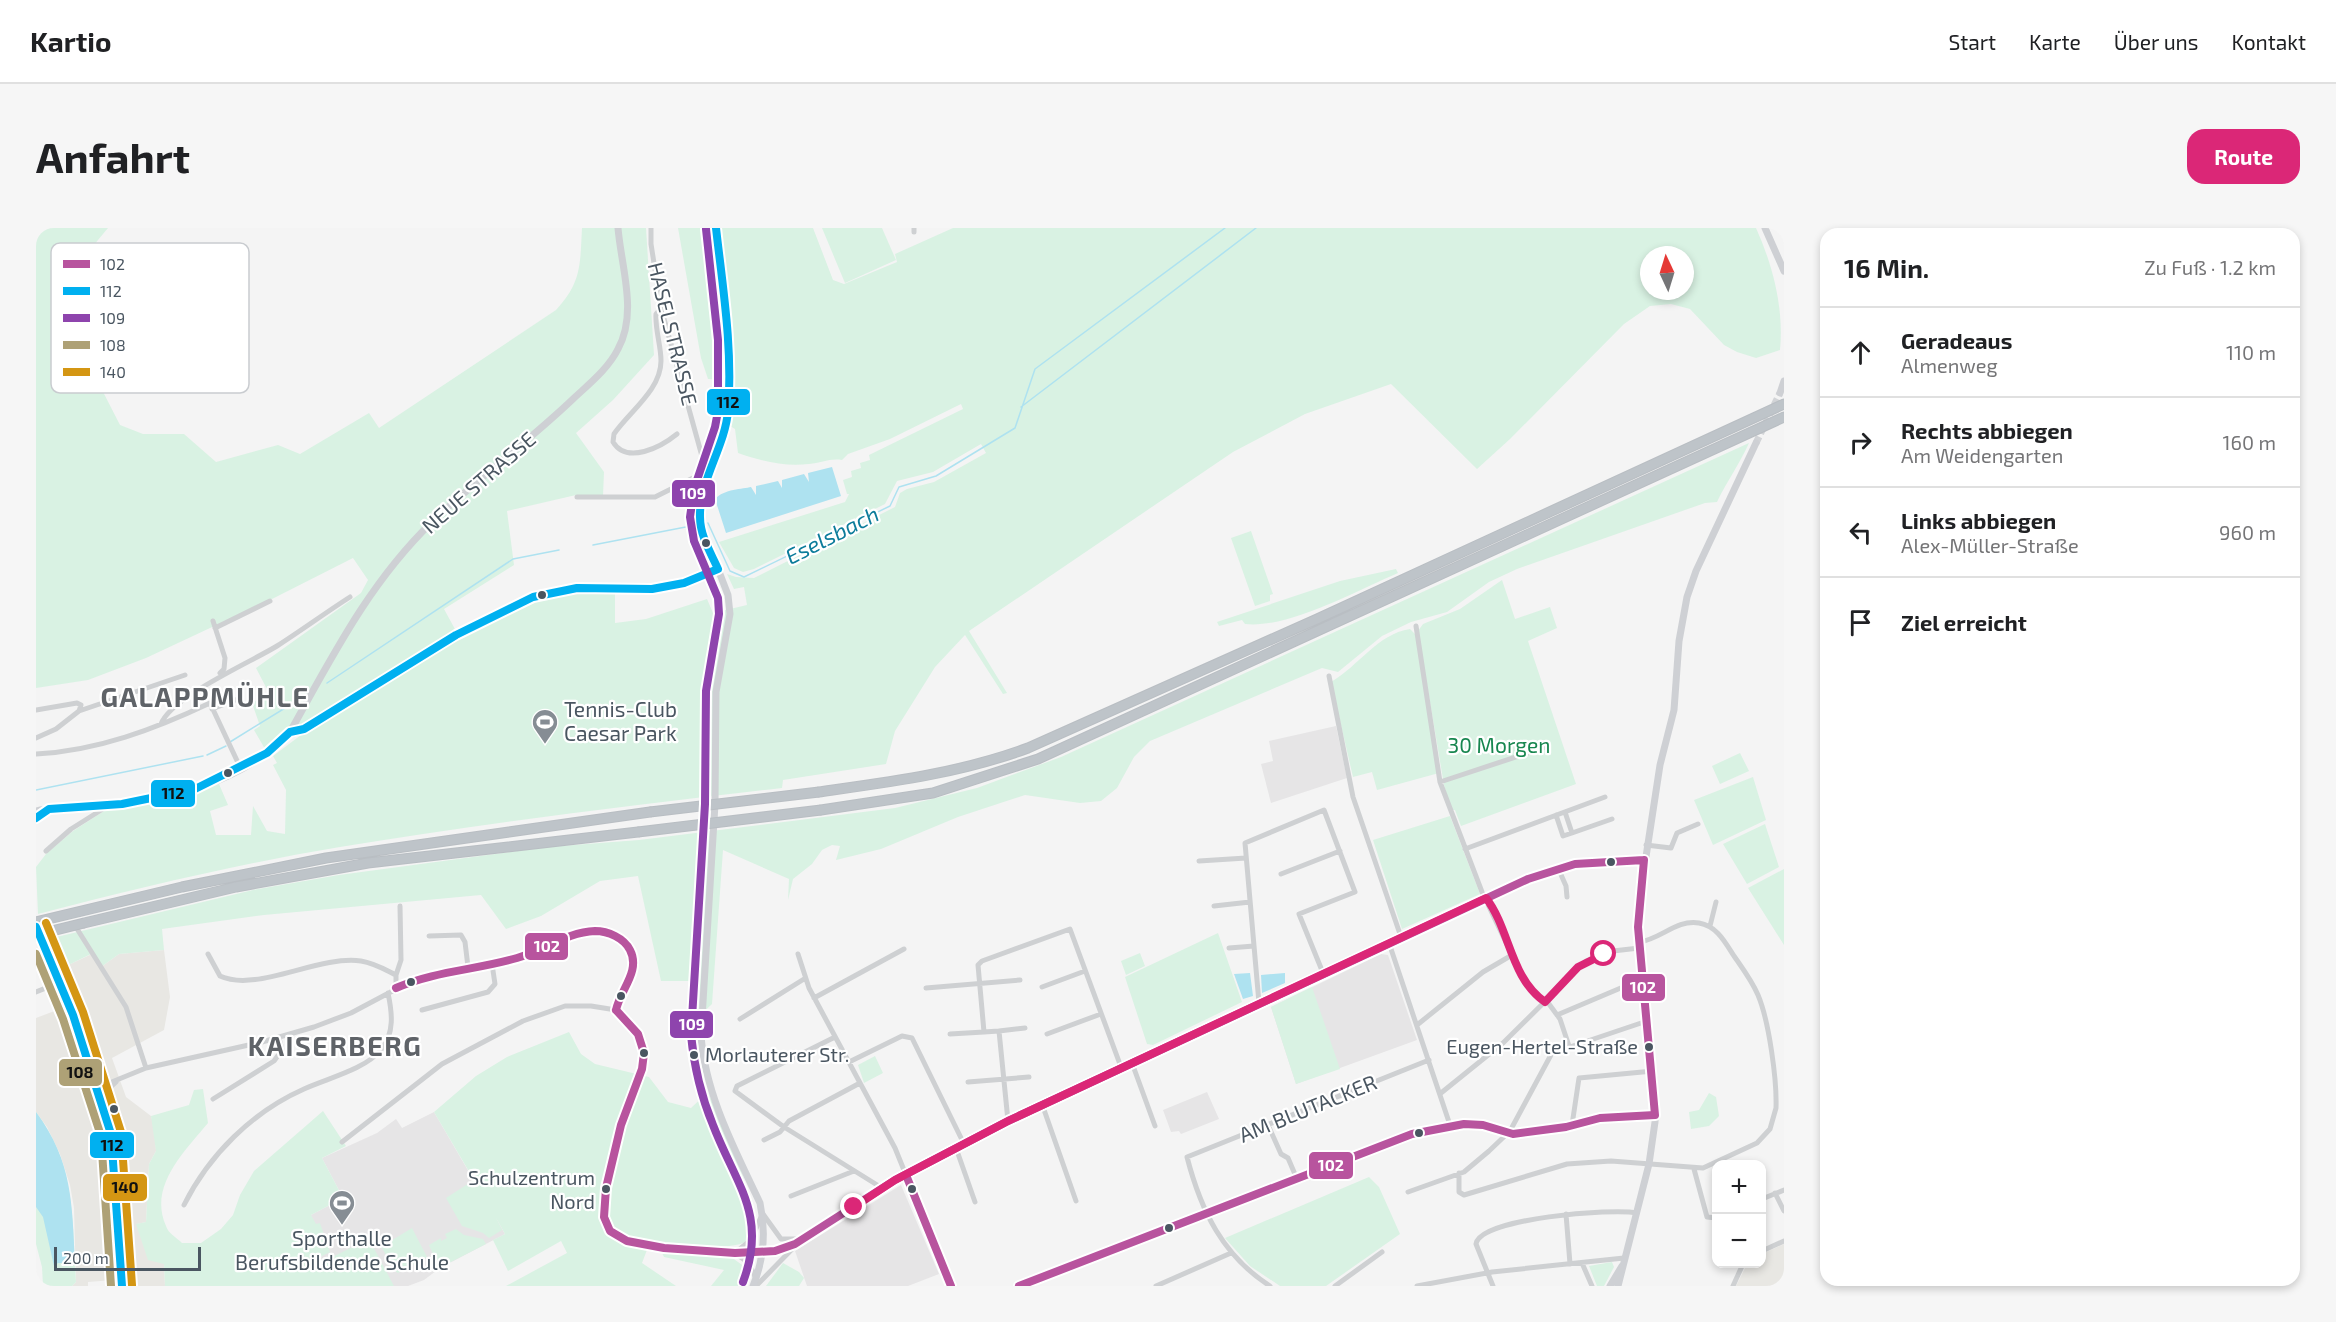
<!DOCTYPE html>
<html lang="de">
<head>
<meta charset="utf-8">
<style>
  :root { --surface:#fff; --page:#f6f6f6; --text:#202124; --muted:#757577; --line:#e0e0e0; --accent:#db2777 }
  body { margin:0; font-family:"Exo 2",sans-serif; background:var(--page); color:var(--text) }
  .controls { position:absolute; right:18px; bottom:18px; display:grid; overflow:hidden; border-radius:12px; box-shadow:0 3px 9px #0003 }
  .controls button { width:54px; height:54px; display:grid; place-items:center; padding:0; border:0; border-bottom:2px solid var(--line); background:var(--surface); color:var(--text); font:30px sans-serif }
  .compass { position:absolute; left:1604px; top:18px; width:54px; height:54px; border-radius:50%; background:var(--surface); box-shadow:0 3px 9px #0003; rotate:356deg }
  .scale { position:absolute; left:18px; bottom:15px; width:147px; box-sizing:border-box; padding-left:6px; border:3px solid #4a5661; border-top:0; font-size:16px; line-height:21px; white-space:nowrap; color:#4a5661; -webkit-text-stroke:4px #fff; paint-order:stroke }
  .stop { position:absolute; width:18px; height:18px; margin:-14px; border:4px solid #db2777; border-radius:50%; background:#fff }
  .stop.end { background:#db2777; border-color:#fff; box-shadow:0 2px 6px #0008 }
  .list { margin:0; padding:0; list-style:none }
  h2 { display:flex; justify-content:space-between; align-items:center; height:78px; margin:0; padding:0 24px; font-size:26px }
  h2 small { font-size:20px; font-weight:400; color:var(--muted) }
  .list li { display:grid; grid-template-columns:39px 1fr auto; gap:18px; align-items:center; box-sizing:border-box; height:90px; padding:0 24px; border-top:2px solid var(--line) }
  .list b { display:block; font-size:22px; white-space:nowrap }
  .list p { margin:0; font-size:20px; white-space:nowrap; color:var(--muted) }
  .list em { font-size:20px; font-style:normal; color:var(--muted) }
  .icon { flex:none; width:33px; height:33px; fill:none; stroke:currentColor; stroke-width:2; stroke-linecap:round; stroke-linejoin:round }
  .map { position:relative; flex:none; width:1748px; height:1058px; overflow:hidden; border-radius:18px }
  header { display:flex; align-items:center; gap:36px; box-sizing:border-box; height:84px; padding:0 30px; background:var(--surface); border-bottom:2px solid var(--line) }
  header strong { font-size:28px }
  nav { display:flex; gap:33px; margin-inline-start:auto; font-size:21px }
  .intro { display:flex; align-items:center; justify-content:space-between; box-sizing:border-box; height:144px; padding:0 36px }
  h1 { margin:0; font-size:42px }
  .button { padding:15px 27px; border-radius:18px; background:var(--accent); color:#fff; font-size:21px; font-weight:700 }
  main { display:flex; gap:36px; padding:0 36px }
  aside { flex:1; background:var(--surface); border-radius:18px; box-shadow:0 3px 9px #0003 }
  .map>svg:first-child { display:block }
</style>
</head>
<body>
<header>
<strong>Kartio</strong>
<nav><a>Start</a><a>Karte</a><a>Über uns</a><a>Kontakt</a></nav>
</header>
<div class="intro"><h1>Anfahrt</h1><a class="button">Route</a></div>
<main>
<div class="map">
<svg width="1748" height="1058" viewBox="0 0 1748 1058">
  <rect width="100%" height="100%" fill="#f4f4f4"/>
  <path fill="#e8e7e3" d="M128,722L134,769L128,802L76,830L90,869L115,888L119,900L120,923L113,936L110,994L101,996L128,1036L129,1058H90L89,1051L52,1054V1058H36L40,1054L38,980L34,957L24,926L11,899L0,884V790L29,779L17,744L56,726L65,739L83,726Z
    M1748,1016V1058H1700L1711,1036H1726V1026Z"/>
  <path fill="#e6e5e6" d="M1300,498L1311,550L1235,575L1225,536L1237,533L1233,513Z
    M1345,726L1352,727L1381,812L1260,856L1235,779Z
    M1171,864L1183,891L1145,906L1143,903L1135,904L1127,882Z
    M398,884L469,1006L404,1040L388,1052L372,1058H358L286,1035L275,987L307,970L286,930L341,905L360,891L366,900Z
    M865,957L903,1046L872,1058H771L759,1023Z"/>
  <path fill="#d9f2e3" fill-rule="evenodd" d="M0,0H72L17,66L36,104L29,146L63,156L84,197L107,206H148L180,234L242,217L264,226L333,185L343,200L520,82C546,54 544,36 546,0H610L618,127L577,172L540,205L568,244L567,268L540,267L471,283L478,337L408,381L420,403L269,496L249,503L229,521L218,502L224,498L216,475L233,465L220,440L325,365L332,352L317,330L238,370L110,430L52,452L0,460Z
    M642,0H777L797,52L808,56L861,34L859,26L917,0H1720C1737,38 1748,80 1744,122L1720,130L1701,124L1688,117L1654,81L1635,76L1614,78L1588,96L1474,211L1441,241L1355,156L1269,186L1197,224L933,403L971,465L967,466L929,407L899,439L859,503L850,536L747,552L746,560C598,577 450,595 304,619C202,636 102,660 2,686L0,639L10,626L37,603L68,583L135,572L183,556L192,577L174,583L180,607H215L217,578L231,603L249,606L250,562L237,537L241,535L237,528L269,504L423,409L498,372L540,363L579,364V395L610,391L671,371L677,385L711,377L708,359L698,361L691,346L700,349L718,350L859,279L864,265L871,261L898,254L950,225L945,216L897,244L861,253L849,276L718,341L707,344L698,340L683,314L809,274L813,266H811L807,252L816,249L815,243L825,240L824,235L834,232L833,227L927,181L925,176L854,211L812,226L806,232C794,230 785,235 773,236C748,239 725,233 702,225L699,201L694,198L692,117L689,152L672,151L665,130ZM1613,27H1649V63H1613Z
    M786,0H846L860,32L809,55Z
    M1713,215C1703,237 1691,253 1681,274L1669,275L1481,341L1453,354L1411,384L1375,394L1346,408L1302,444L1286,440L1114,513L1098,529L1081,560L1065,573L1044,575L989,567L922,589L845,621L800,632L804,618L796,617L786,622L776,636L757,651L752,672L753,651L687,622L676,776L655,796L656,753H625L602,648L564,653L505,688L470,701L445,667L228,687L126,701L128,722L83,726L65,739L55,726L22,742L8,712L217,662L303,647L511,619L603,612L859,580L941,560L1025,529Z
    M1215,303L1237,366L1234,367V373L1219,378L1195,310Z
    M1360,341L1362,345C1320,363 1252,401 1209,396L1206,392L1183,398L1181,394L1304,353Z
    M1466,352L1479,391L1514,379L1521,400L1492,413L1540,556L1425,598L1419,582H1415L1408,557L1382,403L1387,396L1424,381Z
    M1374,401L1380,407L1403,545L1341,562L1336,544L1317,549L1295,454C1323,438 1341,406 1374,401Z
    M1704,525L1713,543L1684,556L1676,538Z
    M1717,549L1730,592L1677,617L1658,572Z
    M1414,588L1444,666L1366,701L1337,612Z
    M1729,596L1743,639L1711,656L1687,616Z
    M1748,641V717L1712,660Z
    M1182,705L1206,774L1117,817L1111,816L1089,749Z
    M1104,725L1109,738L1090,747L1085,733Z
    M1276,759L1304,841L1260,856L1235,779Z
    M533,804L545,826L559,836L613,849L632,874L655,880L672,864C682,889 733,990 714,1011C700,1025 634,1017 614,1014L606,1035L640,1058H470L531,1025L525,1013L472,1043L457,1012L469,1006L460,990L466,1002L453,1010L447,1005L426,998L410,970L438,952L398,884L440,848L471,829Z
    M839,828L847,845L828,855L822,837Z
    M167,861L172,895C149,923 112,958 130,998C132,1005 141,1010 146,1015H165L185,1001L197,987L204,967L218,943L287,883L310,918L286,930L307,970L275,987L280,996L284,995L294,1024L284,1029L286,1034L333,1011L358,1058H129L128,1036L112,1032L100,996L110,994L113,936L120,923L115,888L153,877L158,862Z
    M1673,865L1680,869L1683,888L1673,898L1655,901L1653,884L1663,882Z
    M0,884C40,938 36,991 40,1054L36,1058H7L6,1039L0,1016Z
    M1333,949L1343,959L1364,1006L1290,1058H1244L1214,1038L1189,1010Z
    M376,1000L391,1029L362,1045L359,1043L342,1013L348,1010L353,1014Z
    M420,1001L428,1007L447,1011L450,1016L403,1040L393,1017L405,1010V1013L411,1010L409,1006Z
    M626,1025L695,1029L709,1039L711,1044L709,1058H675L688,1042L628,1029Z
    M1576,1034L1578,1039L1568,1058H1561L1553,1038Z
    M747,1035L763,1044L768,1050L763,1058H730Z"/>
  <path fill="#aee2f0" d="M796,239L805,268L690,305L679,271C688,261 707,261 715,259L720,267V258L742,253L746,260V252L768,246L773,254L772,245Z
    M1214,745L1217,768L1207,771L1198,746Z
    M1249,745V755L1226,765L1225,747Z
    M0,884C37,934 36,976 39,1035H22L18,1038L7,989L0,979Z"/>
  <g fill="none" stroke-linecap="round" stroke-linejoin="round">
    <path stroke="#aee2f0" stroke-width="1.5" d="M985,179L1220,0
      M672,295L694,343L708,349L854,278L863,259L900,248L979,200L999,141L1189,0
      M557,317L660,297
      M291,455L477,331L523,322
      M194,514L267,469
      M171,527L190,518
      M0,562L167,528"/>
    <path stroke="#d2d4d7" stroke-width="7" stroke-dasharray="7 3.5" stroke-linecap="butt" d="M1720,215L1744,165"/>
    <g stroke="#b9bec3" stroke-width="11">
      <path id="highway" d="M783,564C854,554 925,545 992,520L1281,391L1748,176
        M785,582L897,565L1002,531L1748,189
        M0,694L146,659L290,630L614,584
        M48,695L200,659L332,635L602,604"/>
    </g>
    <path stroke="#ced0d2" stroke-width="5" d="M615,0V16L625,80L669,239L674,245
      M878,4V0
      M625,80L620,86C619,102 625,117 625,133C625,162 593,184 578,206L577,214C591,237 625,219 641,206
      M541,269H619L659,249L674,245
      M177,393L189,430L188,441L184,445
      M1380,398L1404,554L1446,664L1484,744L1498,765L1513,776L1524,791L1533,818
      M179,400L234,373
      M1293,448L1317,569L1365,709
      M176,481L202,471
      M0,482L41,475L45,477L43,483
      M125,496C135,469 215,434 241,418C266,402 289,385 314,369
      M0,510L20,501L43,483L149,447
      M0,526C61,523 119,501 174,475L204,539
      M1404,554L1507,520
      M1529,584L1536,605L1576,591
      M1520,587L1527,608L1536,605
      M1610,617L1635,620L1641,605L1662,596
      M1429,621L1569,569
      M10,623L35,601L70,579
      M1163,633L1210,630
      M1522,640L1530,658L1531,669
      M1245,646L1304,623
      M1178,678L1214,674
      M38,696L90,779L110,840
      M1674,698L1680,674
      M393,708L425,707L429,714L432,739
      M1353,715L1414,897
      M1193,720L1218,718
      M172,726L184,748C221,765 281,727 325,733C338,735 348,741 360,747
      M762,726L773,760L859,920L915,1058
      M1006,759L1049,743
      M360,760V747L365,732L364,678
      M890,760L984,752
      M0,764L25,754
      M778,770L868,721
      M1223,775L1209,615L1288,582L1319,664L1263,686L1287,745
      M386,782L452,764L459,756L456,736
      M580,782C587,800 608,801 608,827C608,845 598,862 592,879C582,906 551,989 580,1008C599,1021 629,1020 651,1022C684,1024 725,1032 755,1018
      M1521,787L1606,751
      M704,791L768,751
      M1381,797L1447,744L1476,727
      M963,803L989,800
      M914,806L948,804
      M1011,806L1065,786
      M799,809L701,858L699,863L748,899L846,960
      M813,834L866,808L876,810L928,916
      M1096,835L1119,898
      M932,854L993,849
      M61,860L110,840L226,814L278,799L315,785L381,750L478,730L551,704H569L579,707L592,720L596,728V748L580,782
      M1405,865L1467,815L1550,733L1577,723L1603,720
      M64,869L80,854
      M177,871L238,833L246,822L243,810
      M1006,876L1040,973
      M972,893L963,803L948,804L942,737L946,733L1034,701L1085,839
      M1232,897L1245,926L1252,930L1261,951
      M1536,897L1543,850L1617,843
      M728,912L744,904L753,893L824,855
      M306,914L406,836L487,793L529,778H555L580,782
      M920,920L939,974
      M1658,941L1671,989L1680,990
      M1423,945V964L1428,967L1531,936L1575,933L1667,940L1721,915L1734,901L1740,880C1741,852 1733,793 1722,767C1716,753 1707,741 1698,728C1689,714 1681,698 1663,695C1640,691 1624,712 1603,714
      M1372,964L1428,944L1453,923L1474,903L1516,825L1611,793
      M1739,965L1748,983
      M755,968L818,943
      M1726,971L1748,962
      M148,977C173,927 216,884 268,861C292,850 328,842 345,822C359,805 356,784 352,765
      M727,986L745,1011H764
      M1530,986L1534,1036
      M1726,1023L1748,1013
      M700,1024L715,1012L725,989
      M700,1026L713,1035L720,1051
      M1546,1035L1556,1058
      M720,1058L766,1011L859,952L972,893L1492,651L1539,636L1608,632
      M983,1058L1376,906L1428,896L1447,897L1477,906L1530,899L1564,890L1619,887
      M1120,1058L1195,1025
      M1234,1058C1187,1028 1165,983 1151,929L1393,832
      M1299,1058L1346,1024
      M1381,1058L1456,1044L1588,1030
      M1457,1058L1440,1016C1444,990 1577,980 1601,985
      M1697,1058L1707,1036"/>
    <path stroke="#ced0d4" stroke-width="7" d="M1729,0L1748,43
      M1744,165L1748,153
      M664,279C671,248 688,219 692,187C699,125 684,62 680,0
      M254,504L268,501L420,407L497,369L541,360L616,361L648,355L682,341L692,367L694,386L680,464L679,576L665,807C669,866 699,922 724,975C730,1003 728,1031 717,1058
      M0,583C22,578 46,580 69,578C133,573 209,553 254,504C296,429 333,355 396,294C441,251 492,214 537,171C553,156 572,141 582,121C602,85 585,38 582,0
      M0,590L1,588
      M0,699L37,787L75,906L86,1058
      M1574,1058L1586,1038
      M1582,1058L1613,936L1619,894L1618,852L1603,720L1602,681L1624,537L1638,482L1643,413L1651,369L1660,343L1720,215"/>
    <use href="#highway" stroke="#bec4c9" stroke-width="9"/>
    <g stroke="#b9bec3" stroke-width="11" stroke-linecap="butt">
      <path id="highway-bridge" d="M614,584L783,564
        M602,604L785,582
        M0,707L48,695"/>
    </g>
    <use href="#highway-bridge" stroke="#bec4c9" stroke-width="9"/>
    <g stroke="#fff" stroke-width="12">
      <path id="bus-1" d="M1608,632L1602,699L1619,887
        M360,760C399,743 440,742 481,730C507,723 531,704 559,703C572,703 588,710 594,722C605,743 584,762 580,782
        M580,782L602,806L608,825L606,841L585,897L570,960L568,989L574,1003L591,1013L628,1020L699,1025L739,1023L759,1016L859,952L972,893L1492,651L1539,636L1608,632
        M870,947L915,1058
        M983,1058L1376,906L1428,896L1447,897L1477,906L1530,899L1564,890L1619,887"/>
    </g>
    <g stroke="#fff" stroke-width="12">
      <path id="bus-2" d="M680,0C687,61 697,122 692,183C689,219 663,253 664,289C664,308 675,325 682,341
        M0,590L13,581L86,576L159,561L231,525L254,504L268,501L420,407L497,369L541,360L616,361L648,355L682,341
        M0,699L37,787L75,906L86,1058"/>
    </g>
    <g stroke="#fff" stroke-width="12">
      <path id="bus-3" d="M670,1L682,112V183L679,199L658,261L654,289L658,313L682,370L683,386L670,463L669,576L655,807C658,838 665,868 677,897C700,957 732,987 707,1054"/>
    </g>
    <g stroke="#fff" stroke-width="12">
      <path id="bus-4" d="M0,726L27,791L65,908L75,1058"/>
    </g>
    <g stroke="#fff" stroke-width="12">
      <path id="bus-5" d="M10,695L47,784L85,904L96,1057"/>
    </g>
    <use href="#bus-1" stroke="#b8549e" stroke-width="8"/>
    <use href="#bus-2" stroke="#00b0f0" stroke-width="8"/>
    <use href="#bus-3" stroke="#8e44ad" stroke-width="8"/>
    <use href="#bus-4" stroke="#aea176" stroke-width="8"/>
    <use href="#bus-5" stroke="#d49613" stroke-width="8"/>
  </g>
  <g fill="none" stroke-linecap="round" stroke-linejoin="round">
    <path stroke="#db2777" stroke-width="8" d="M818,979L859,952L972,893L1450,670C1474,701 1474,750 1509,774L1542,739L1568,726"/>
  </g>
  <defs>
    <g id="stadium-pin" transform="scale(1.35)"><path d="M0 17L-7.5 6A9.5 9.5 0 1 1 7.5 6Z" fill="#868d94" stroke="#fff"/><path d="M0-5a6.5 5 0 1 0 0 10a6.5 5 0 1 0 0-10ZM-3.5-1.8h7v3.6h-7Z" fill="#fff"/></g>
  </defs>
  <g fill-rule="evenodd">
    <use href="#stadium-pin" x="509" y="494"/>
    <use href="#stadium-pin" x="306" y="975"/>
  </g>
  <g fill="#4a5661" stroke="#fff" stroke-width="2">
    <circle cx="670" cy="315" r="5"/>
    <circle cx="506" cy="367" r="5"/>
    <circle cx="192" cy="545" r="5"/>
    <circle cx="1575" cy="634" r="5"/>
    <circle cx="375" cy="754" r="5"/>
    <circle cx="585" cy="768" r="5"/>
    <circle cx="1613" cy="819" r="5"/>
    <circle cx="608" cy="825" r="5"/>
    <circle cx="658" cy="827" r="5"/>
    <circle cx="78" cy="881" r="5"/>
    <circle cx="1383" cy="905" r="5"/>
    <circle cx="570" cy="961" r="5"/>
    <circle cx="876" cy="961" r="5"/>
    <circle cx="1133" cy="1000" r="5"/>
  </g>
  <g text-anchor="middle" stroke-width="4.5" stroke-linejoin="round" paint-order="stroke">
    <g font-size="20" fill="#4a5661" stroke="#fff" text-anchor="end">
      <text x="1602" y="826">Eugen-Hertel-Straße</text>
      <text x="669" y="834" text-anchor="start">Morlauterer Str.</text>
      <text x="559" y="957">Schulzentrum<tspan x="559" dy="24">Nord</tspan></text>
    </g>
    <g font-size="21" fill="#4a5661" stroke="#fff">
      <text transform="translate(636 106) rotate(76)" y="7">HASELSTRASSE</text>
      <text transform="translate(443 255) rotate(-41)" y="7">NEUE STRASSE</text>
      <text transform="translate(1272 881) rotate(-22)" y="7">AM BLUTACKER</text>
    </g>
    <g font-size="21" fill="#4a5661" stroke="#fff" text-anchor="start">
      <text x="528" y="489">Tennis-Club<tspan x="528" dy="24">Caesar Park</tspan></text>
      <text x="306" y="1018" text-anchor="middle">Sporthalle<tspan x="306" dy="24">Berufsbildende Schule</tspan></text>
    </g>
    <g font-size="21" fill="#17864f" stroke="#fff">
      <text x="1463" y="525">30 Morgen</text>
    </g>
    <g font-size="22" font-style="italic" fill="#0c7c9b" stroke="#fff">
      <text transform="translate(796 307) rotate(-27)" y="8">Eselsbach</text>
    </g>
    <g font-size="27" font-weight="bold" letter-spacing="1.5" fill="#5f6368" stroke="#fff">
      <text x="169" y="479">GALAPPMÜHLE</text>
      <text x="299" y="828">KAISERBERG</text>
    </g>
  </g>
  <rect x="15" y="15" width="198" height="150" rx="9" fill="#fff" stroke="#c9ccd0" stroke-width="1.5"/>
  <rect x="27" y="32" width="27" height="8" fill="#b8549e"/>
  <rect x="27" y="59" width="27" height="8" fill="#00b0f0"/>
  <rect x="27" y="86" width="27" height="8" fill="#8e44ad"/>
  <rect x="27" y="113" width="27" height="8" fill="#aea176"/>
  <rect x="27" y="140" width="27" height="8" fill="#d49613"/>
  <g font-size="16" fill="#4a5661">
    <text x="64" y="42">102</text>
    <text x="64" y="69">112</text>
    <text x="64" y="96">109</text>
    <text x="64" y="123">108</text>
    <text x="64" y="150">140</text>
  </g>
  <g stroke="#fff" stroke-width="2">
    <rect x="670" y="160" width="45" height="28" rx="6" fill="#00b0f0"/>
    <rect x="635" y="251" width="45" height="29" rx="6" fill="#8e44ad"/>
    <rect x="114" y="551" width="46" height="29" rx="6" fill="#00b0f0"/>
    <rect x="488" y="704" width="45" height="29" rx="6" fill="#b8549e"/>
    <rect x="1585" y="745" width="45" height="29" rx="6" fill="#b8549e"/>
    <rect x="633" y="782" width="45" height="29" rx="6" fill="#8e44ad"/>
    <rect x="22" y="830" width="45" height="29" rx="6" fill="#aea176"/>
    <rect x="53" y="903" width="46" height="28" rx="6" fill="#00b0f0"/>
    <rect x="1272" y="923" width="46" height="29" rx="6" fill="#b8549e"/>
    <rect x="66" y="945" width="46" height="29" rx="6" fill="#d49613"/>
  </g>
  <g font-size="16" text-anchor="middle" font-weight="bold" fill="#fff">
    <text x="657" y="271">109</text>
    <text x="511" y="724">102</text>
    <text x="1607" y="765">102</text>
    <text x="656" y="802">109</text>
    <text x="1295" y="943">102</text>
  </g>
  <g font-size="16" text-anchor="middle" font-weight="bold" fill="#111">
    <text x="692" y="180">112</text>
    <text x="137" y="571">112</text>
    <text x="44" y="850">108</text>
    <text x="76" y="923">112</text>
    <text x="89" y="965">140</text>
  </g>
</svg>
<div class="controls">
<button>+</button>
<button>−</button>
</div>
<svg class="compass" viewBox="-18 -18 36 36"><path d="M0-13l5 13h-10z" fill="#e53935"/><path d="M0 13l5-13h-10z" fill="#757577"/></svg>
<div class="scale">200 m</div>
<div class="stop" style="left:1568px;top:726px"></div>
<div class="stop end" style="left:818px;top:979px"></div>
</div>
<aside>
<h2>16 Min.<small>Zu Fuß · 1.2 km</small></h2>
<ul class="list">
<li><svg class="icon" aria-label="ahead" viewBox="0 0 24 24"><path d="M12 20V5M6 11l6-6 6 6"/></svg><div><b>Geradeaus</b><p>Almenweg</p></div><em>110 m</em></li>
<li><svg class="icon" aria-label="right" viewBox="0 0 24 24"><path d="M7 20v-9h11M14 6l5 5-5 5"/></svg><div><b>Rechts abbiegen</b><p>Am Weidengarten</p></div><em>160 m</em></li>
<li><svg class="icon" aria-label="left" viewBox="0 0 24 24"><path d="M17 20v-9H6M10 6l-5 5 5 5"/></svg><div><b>Links abbiegen</b><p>Alex-Müller-Straße</p></div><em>960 m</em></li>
<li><svg class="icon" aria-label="arrive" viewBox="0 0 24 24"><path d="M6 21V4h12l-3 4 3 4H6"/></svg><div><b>Ziel erreicht</b></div></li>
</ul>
</aside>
</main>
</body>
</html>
